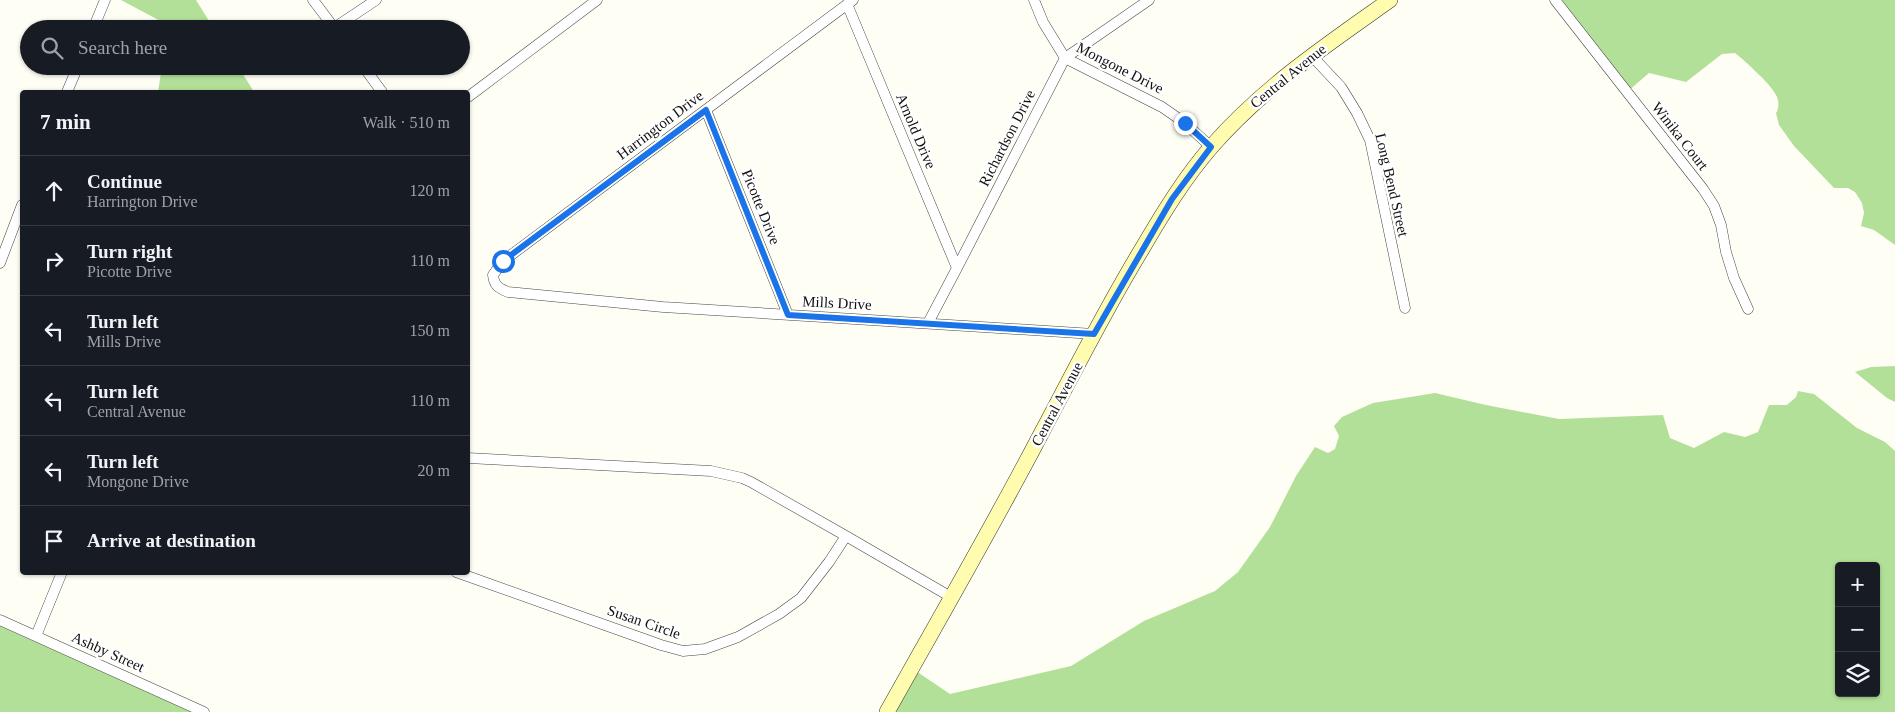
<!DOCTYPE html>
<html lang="en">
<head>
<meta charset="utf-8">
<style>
  :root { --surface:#171b24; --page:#20242c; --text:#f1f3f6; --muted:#9ea1a6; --line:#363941 }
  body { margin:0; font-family:"Times New Roman",serif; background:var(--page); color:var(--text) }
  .controls { position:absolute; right:15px; bottom:15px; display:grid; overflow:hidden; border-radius:5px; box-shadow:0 1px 4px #0004 }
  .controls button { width:45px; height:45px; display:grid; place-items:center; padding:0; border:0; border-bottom:1px solid var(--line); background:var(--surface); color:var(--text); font:25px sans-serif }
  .stop { position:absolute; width:15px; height:15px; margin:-11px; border:4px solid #1a73e8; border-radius:50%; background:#fff }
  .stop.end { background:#1a73e8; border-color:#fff; box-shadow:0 1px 5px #0008 }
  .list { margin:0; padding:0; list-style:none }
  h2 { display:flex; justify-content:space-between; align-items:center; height:65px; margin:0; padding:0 20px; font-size:21px }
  h2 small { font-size:16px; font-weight:400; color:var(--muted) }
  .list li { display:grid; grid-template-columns:32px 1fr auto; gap:15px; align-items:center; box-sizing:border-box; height:70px; padding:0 20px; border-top:1px solid var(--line) }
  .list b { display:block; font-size:19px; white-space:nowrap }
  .list p { margin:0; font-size:16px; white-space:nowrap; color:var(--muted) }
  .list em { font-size:16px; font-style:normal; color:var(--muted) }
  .icon { flex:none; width:28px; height:28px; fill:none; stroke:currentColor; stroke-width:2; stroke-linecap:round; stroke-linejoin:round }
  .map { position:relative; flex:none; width:1895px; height:712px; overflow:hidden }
  .search { position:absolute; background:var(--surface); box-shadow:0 1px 4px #0004; left:20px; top:20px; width:450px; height:55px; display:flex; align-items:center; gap:12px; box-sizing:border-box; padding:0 18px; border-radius:28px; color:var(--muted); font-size:19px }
  .panel { position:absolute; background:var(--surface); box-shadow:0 1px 4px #0004; left:20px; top:90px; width:450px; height:485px; border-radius:5px }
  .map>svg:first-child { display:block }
</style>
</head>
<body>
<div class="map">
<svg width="1895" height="712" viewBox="0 0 1895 712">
  <rect width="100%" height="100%" fill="#fffef5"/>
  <path fill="#b3e098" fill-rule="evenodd" d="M121,0H196L214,29H166V24Z
    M1556,0H1895V245L1874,230L1861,226L1864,213L1862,203L1855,192L1848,188H1834L1794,146L1779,125L1776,113C1779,109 1779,102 1777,97C1773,86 1745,61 1735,53L1722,54L1686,82L1649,73L1627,92Z
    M162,66H238L254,92H158Z
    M1895,366V402L1887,398L1855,372L1871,367Z
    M1798,391L1814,394L1857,428L1885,442L1895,451V712H888L913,669L950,694L1071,666L1144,621L1215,591L1238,572L1270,527L1296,476L1315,447L1328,453L1335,449L1339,436L1334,426L1342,417L1373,403L1435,393L1486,405L1559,419L1663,415L1670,438L1694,448L1724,432L1745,437L1758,432L1769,405H1787L1796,397ZM1839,566H1876V693H1839Z
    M0,622L201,712H0Z"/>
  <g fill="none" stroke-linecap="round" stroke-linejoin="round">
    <g stroke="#444" stroke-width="11">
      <path id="minor" d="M313,0L335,29
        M853,0L503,261L493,275C494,285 498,288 508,292L663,307L1094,334
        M1034,0L1043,22L1065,58L1162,107L1185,123L1211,147
        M1555,0L1703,189L1714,206L1721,225L1726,252L1734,278L1748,309
        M847,4L957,268
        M334,28L376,0
        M93,29L105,0
        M1311,55L1341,87L1357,113L1370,140L1405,308
        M363,66L382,92
        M67,92L78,66
        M468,97L597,0
        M706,110L788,315
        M0,263L22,205
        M928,323L957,268L1065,58L1149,0
        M846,536L951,597
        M456,572L661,645L683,651L705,649L738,637L779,614L801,598L829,562L846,536L751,482L742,478L711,471L468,458
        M0,620L204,712
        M36,636L62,572"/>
    </g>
    <g stroke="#333" stroke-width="16">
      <path id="secondary" d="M887,712C939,619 993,526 1042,432C1075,370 1106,308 1142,249C1163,213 1185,177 1212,146C1265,86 1325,46 1390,0"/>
    </g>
    <use href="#minor" stroke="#fff" stroke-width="10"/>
    <use href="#secondary" stroke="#fffcb0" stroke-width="15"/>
  </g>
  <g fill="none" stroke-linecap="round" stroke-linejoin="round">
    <path stroke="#1a73e8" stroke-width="6" d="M503,261L706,110L788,315L1094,334L1172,199L1211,147L1185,123"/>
  </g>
  <g text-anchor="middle" stroke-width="5" stroke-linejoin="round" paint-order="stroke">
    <g font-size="15" fill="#111" stroke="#fff">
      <text transform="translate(1120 68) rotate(27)" y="5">Mongone Drive</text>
      <text transform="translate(1288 76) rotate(-39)" y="5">Central Avenue</text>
      <text transform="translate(660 125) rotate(-37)" y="5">Harrington Drive</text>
      <text transform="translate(916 131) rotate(67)" y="5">Arnold Drive</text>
      <text transform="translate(1680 136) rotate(52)" y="5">Winika Court</text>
      <text transform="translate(1007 138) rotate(-63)" y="5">Richardson Drive</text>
      <text transform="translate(1392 185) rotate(77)" y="5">Long Bend Street</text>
      <text transform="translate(761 207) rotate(68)" y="5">Picotte Drive</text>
      <text transform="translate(837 303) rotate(3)" y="5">Mills Drive</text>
      <text transform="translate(1057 404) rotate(-62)" y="5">Central Avenue</text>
      <text transform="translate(644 622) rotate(19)" y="5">Susan Circle</text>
      <text transform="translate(108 652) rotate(24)" y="5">Ashby Street</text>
    </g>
  </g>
</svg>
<div class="controls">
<button>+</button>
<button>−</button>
<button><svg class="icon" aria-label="layers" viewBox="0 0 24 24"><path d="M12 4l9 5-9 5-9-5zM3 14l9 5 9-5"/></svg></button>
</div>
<div class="stop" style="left:503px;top:261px"></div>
<div class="stop end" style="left:1185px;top:123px"></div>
<div class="search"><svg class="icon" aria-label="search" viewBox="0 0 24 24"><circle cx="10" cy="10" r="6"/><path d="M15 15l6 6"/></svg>Search here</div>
<section class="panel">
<h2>7 min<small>Walk · 510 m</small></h2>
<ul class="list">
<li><svg class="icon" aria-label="ahead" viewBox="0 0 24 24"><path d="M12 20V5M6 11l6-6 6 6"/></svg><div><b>Continue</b><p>Harrington Drive</p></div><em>120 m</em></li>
<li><svg class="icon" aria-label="right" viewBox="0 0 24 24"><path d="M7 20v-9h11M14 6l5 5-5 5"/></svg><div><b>Turn right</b><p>Picotte Drive</p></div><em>110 m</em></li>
<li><svg class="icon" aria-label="left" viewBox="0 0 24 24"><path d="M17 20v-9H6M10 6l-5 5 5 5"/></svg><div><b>Turn left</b><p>Mills Drive</p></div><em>150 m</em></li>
<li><svg class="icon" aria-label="left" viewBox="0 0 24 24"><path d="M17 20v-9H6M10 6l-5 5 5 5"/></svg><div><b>Turn left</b><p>Central Avenue</p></div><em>110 m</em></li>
<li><svg class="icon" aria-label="left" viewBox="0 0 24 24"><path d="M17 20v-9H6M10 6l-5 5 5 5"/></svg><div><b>Turn left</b><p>Mongone Drive</p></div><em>20 m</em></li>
<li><svg class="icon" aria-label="arrive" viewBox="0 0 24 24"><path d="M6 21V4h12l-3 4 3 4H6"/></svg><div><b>Arrive at destination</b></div></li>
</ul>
</section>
</div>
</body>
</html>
